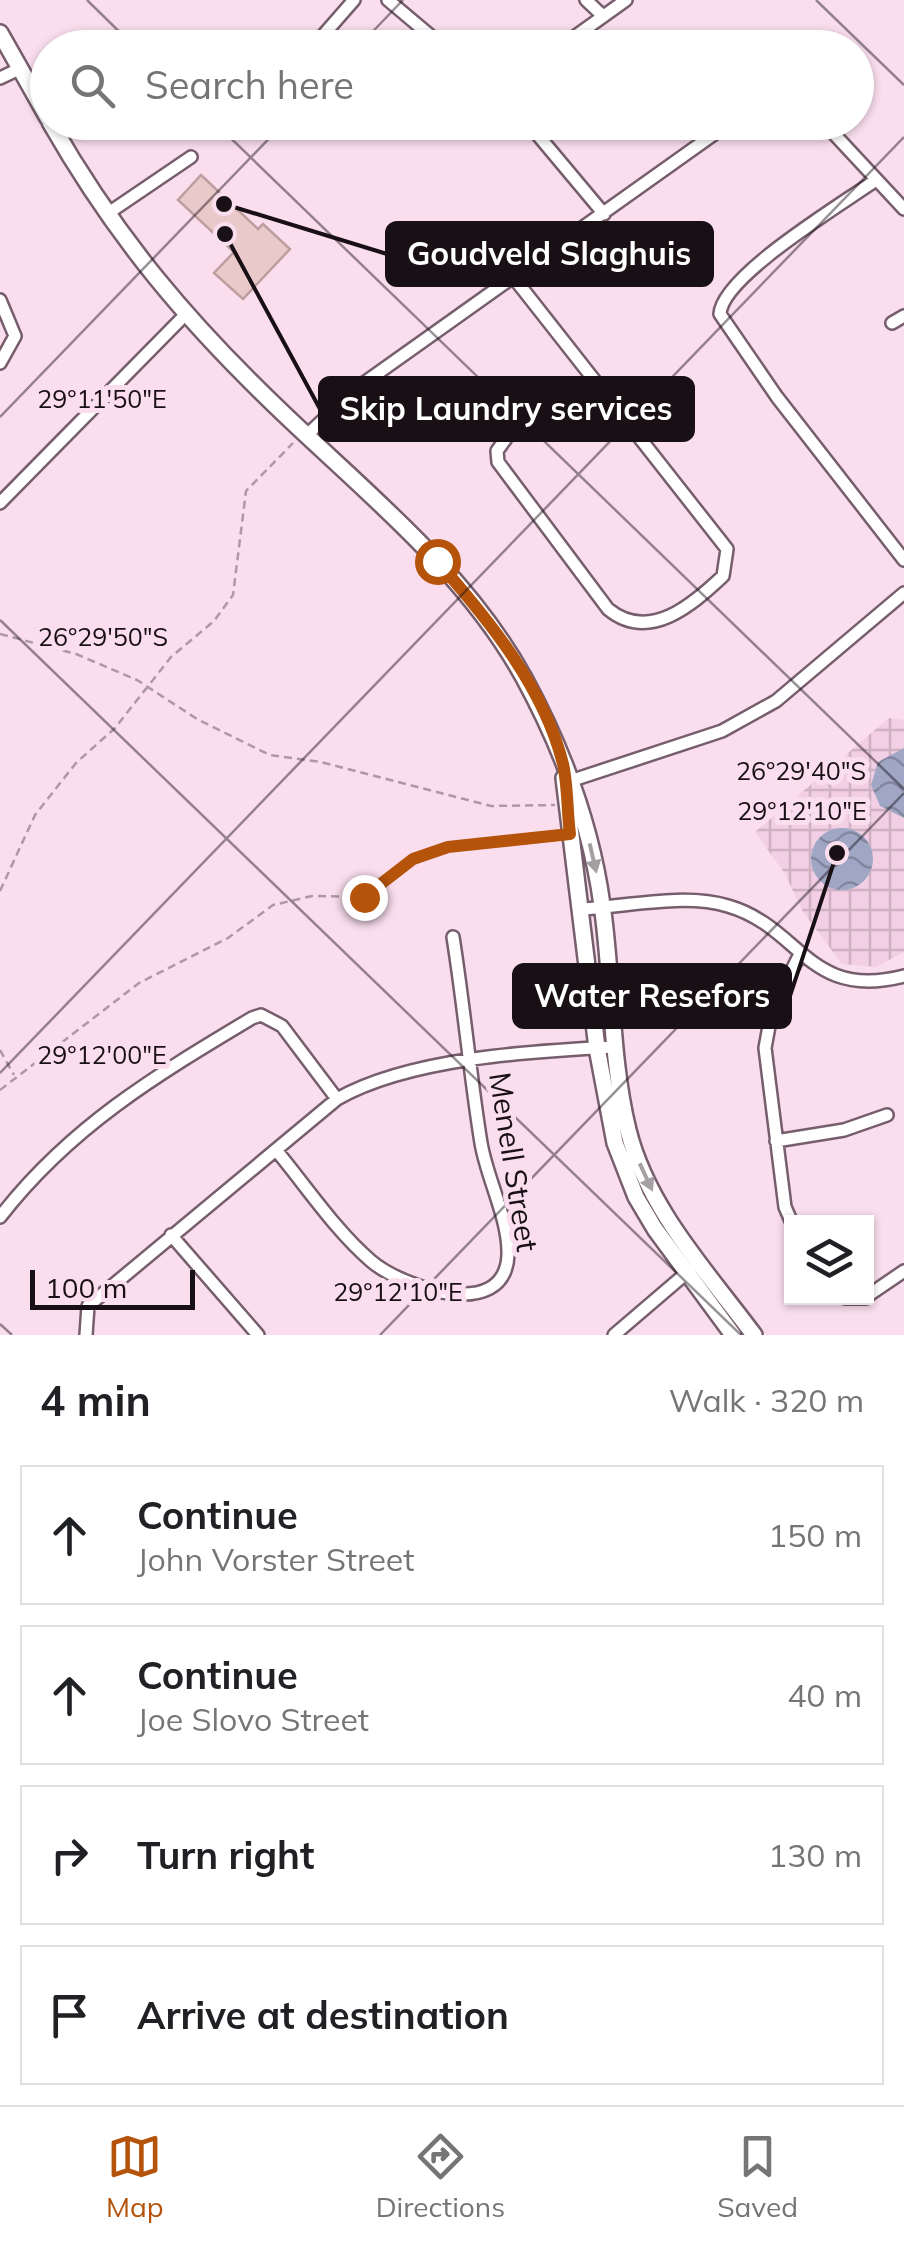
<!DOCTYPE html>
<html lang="en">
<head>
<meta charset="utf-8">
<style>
  :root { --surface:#fff; --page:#f6f6f6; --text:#202124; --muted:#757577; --line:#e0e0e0; --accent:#b45309 }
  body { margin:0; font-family:Mulish,sans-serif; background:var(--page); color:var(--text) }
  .controls { position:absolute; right:30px; bottom:30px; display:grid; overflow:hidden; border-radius:0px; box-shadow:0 2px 8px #0004 }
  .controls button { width:90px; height:90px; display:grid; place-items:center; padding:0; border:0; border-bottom:2px solid var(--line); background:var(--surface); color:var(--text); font:50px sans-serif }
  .scale { position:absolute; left:30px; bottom:25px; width:165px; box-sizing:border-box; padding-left:10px; border:5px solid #191016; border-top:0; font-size:28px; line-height:35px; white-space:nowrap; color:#191016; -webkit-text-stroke:8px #fadeee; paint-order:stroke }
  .stop { position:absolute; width:30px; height:30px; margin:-22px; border:8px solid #b45309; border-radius:50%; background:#fff }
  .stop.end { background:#b45309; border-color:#fff; box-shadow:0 2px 10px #0008 }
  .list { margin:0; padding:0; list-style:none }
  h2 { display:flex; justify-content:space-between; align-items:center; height:130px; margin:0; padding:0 40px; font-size:42px }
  h2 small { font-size:32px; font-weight:400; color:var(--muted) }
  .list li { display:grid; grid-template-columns:65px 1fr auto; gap:30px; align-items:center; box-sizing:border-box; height:140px; margin:0 20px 20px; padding:0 20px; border:2px solid var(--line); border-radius:0px }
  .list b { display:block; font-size:38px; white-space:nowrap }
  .list p { margin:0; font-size:32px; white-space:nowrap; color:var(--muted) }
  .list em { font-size:32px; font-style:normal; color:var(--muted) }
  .icon { flex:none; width:55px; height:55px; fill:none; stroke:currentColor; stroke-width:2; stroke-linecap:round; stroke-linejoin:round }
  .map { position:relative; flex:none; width:904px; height:1335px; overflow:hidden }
  .search { position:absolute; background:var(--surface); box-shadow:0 2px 8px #0004; left:30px; right:30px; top:30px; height:110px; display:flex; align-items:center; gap:25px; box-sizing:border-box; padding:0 35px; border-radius:55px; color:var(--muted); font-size:38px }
  .sheet { height:770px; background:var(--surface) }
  nav { display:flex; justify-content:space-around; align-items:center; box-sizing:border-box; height:140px; border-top:2px solid var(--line); background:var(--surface); font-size:28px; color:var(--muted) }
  nav a { display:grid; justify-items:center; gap:5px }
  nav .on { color:var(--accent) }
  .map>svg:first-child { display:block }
</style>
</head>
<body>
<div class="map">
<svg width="904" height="1335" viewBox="0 0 904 1335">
  <defs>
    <pattern id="industrial-grid" width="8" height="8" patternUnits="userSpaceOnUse" patternTransform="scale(2.5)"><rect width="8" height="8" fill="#f2cfe4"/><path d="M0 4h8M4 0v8" fill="none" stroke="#cfb1c3"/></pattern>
    <pattern id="water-waves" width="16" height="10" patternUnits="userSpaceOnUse" patternTransform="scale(2.5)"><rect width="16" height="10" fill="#a0a7c5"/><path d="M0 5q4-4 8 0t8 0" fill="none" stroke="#82879f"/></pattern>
  </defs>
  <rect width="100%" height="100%" fill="#fadeee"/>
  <path fill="url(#industrial-grid)" d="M889,718L904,720V952L876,967L842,964L803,912L785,874L755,832Z"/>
  <path fill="url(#water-waves)" d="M904,748V818L880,806L871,785L878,762Z
    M811 859a31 31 0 1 1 62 0a31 31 0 1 1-62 0Z"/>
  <path fill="#eac9ca" stroke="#bd9e9f" stroke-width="2.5" d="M201,175L258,229L263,224L290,249L243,299L214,273L234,252L178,200Z"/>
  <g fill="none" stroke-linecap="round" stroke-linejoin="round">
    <g stroke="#765e6c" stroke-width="16">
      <path id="minor" d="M388,0L445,48
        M586,0L603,16
        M312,48L354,0
        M559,48L626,0
        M0,78L19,69
        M527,122L604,214
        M823,122L904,209
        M401,132L406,122
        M876,180C842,204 722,276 720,314L777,397L904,560
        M107,214L191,157
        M514,278L727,549L723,576C692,605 649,643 608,609L498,462L497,451L507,437L592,379
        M0,300L15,336L0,363
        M892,323L904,316
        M307,435L357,388L731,122
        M0,503L185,315
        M564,783L722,731L776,701L904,593
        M583,909C628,906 685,893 728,906C801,927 808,1001 904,976
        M776,1141L844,1130L887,1115
        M276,1150C306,1186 335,1230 371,1261C401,1287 505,1323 508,1255C509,1219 487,1179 481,1143C470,1075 464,1006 453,937
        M0,1217C70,1127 155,1076 252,1018L261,1015L282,1026L337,1099
        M792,1223L785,1207L765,1048L772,1010L799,956
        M171,1235L258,1335
        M866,1297L904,1271
        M845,1298H866
        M86,1335L88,1306L337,1099C409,1058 532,1051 615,1047
        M614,1335L690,1270"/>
    </g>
    <g stroke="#765e6c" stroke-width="20">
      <path id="tertiary" d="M0,33L48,118
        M50,122C117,239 188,323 286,416C370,496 467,574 524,678C562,748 591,825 602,905C613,979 610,1057 628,1130C647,1208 708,1273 754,1335
        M564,778L597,1048L615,1143L636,1197L655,1229L733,1335"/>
    </g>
    <path stroke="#ae98a5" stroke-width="2.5" stroke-dasharray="8 5" stroke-linecap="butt" d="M0,634L76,654L137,680L197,719L270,755L321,762L491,806L555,805
      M0,891L35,815L76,763L115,728L171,657L214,621L233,595L246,491L293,443
      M0,1050L14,1075
      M0,1090L139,983L228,938L273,905L312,896L364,897L413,859L448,847L558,835"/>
    <use href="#minor" stroke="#fff" stroke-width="11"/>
    <use href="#tertiary" stroke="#fff" stroke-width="15"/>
  </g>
  <defs><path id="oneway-solid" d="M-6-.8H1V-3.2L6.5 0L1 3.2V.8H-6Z" transform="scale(2.5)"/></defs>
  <g fill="#a39fa2">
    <use href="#oneway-solid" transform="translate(593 858) rotate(77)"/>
    <use href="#oneway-solid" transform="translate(646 1177) rotate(65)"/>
  </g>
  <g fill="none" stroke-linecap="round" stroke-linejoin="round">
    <path stroke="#b45309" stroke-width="12" d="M364,897L413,859L448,847L570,834C567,812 568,786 563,764C544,687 488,619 437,561"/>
  </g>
  <path fill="none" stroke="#191016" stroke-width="2.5" stroke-opacity="0.45" d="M87,0L136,48M816,0L904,85M357,48L403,0M214,122L904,789M0,417L285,122M0,620L741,1335M0,1073L904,137M0,1324L12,1335M380,1335L904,793"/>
  <g text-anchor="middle" stroke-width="10" stroke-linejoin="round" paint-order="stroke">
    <g font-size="30" fill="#191016" stroke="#fadeee">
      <text transform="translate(513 1162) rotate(81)" y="10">Menell Street</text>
    </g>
  </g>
  <g font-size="25" text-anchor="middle" fill="#191016" stroke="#fadeee" stroke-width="10" stroke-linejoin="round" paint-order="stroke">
    <text x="102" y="408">29°11'50"E</text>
    <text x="103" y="646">26°29'50"S</text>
    <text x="801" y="780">26°29'40"S</text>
    <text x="802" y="820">29°12'10"E</text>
    <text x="102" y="1064">29°12'00"E</text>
    <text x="398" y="1301">29°12'10"E</text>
  </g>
  <path fill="none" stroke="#191016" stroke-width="4" d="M224 204L387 254M225 234L320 409M837 853L790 996"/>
  <g fill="#191016" stroke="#fadeee" stroke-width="4">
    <circle cx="224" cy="204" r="10"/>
    <circle cx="225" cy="234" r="10"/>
    <circle cx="837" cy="853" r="10"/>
  </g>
  <g fill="#191016" stroke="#191016" stroke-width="4">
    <rect x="387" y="223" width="325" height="62" rx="10"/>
    <rect x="320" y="378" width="373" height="62" rx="10"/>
    <rect x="514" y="965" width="276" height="62" rx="10"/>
  </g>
  <g font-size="32" text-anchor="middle" font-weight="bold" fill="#fff">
    <text x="549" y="265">Goudveld Slaghuis</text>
    <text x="506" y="420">Skip Laundry services</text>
    <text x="652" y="1007">Water Resefors</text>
  </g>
</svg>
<div class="controls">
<button><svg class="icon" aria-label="layers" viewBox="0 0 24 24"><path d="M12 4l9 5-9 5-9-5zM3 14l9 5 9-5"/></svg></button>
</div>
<div class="scale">100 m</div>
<div class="stop" style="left:437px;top:561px"></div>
<div class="stop end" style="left:364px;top:897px"></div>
<div class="search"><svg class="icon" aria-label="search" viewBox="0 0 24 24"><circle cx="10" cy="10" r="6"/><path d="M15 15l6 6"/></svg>Search here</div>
</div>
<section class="sheet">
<h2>4 min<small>Walk · 320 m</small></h2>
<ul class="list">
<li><svg class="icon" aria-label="ahead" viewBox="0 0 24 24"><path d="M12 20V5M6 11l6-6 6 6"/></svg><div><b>Continue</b><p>John Vorster Street</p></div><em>150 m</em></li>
<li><svg class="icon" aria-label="ahead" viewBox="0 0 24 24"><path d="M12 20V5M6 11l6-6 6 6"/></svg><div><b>Continue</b><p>Joe Slovo Street</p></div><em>40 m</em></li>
<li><svg class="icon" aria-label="right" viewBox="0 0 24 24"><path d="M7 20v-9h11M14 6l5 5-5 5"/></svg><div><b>Turn right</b></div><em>130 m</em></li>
<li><svg class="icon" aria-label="arrive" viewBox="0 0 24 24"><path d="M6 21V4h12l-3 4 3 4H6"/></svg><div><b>Arrive at destination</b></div></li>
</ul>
</section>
<nav>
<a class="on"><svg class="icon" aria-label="map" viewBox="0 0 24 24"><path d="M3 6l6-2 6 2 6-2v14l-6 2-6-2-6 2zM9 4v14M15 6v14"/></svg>Map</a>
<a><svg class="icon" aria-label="directions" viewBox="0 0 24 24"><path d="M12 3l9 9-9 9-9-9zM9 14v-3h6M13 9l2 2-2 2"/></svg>Directions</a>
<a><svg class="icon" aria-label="saved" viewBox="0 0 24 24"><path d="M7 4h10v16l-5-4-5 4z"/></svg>Saved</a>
</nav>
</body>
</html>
